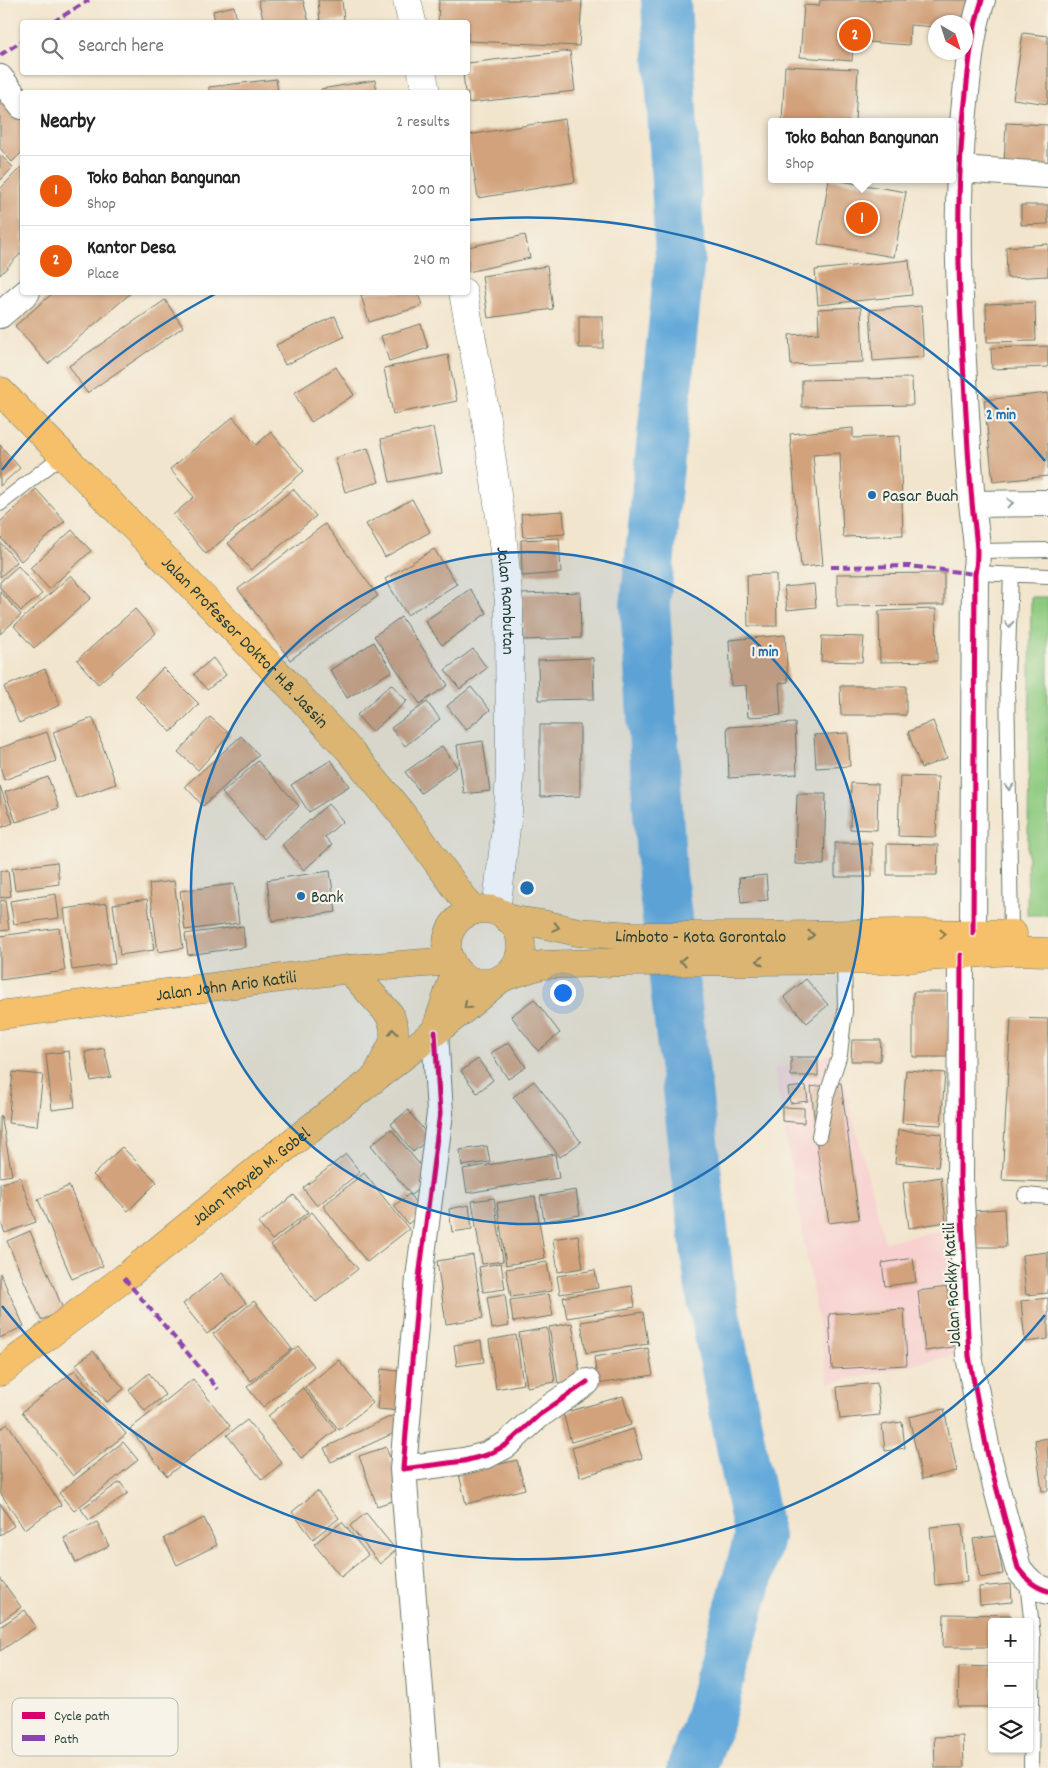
<!DOCTYPE html>
<html lang="en">
<head>
<meta charset="utf-8">
<style>
  :root { --surface:#fff; --page:#f6f6f6; --text:#222; --muted:#767676; --line:#e0e0e0; --accent:#ea580c }
  body { margin:0; font-family:Dekko,sans-serif; background:var(--page); color:var(--text) }
  .controls { position:absolute; right:15px; bottom:15px; display:grid; overflow:hidden; border-radius:5px; box-shadow:0 1px 4px #0004 }
  .controls button { width:45px; height:45px; display:grid; place-items:center; padding:0; border:0; border-bottom:1px solid var(--line); background:var(--surface); color:var(--text); font:25px sans-serif }
  .compass { position:absolute; left:928px; top:15px; width:45px; height:45px; border-radius:50%; background:var(--surface); box-shadow:0 1px 4px #0004; rotate:141deg }
  .you { position:absolute; left:562px; top:992px; width:18px; height:18px; margin:-12px; border:4px solid #fff; border-radius:50%; background:#1a73e8; box-shadow:0 0 0 8px #1a73e833 }
  .badge { display:grid; place-items:center; width:32px; height:32px; border-radius:50%; background:var(--accent); color:#fff; font-size:16px; font-weight:700 }
  .pin { position:absolute; translate:-50% -50%; border:2px solid #fff; box-shadow:0 1px 5px #0006 }
  .popup { position:absolute; left:768px; top:118px; width:188px; height:65px; box-sizing:border-box; display:grid; place-content:center; border-radius:5px; background:var(--surface); filter:drop-shadow(0 1px 4px #0005); font-size:16px; white-space:nowrap; color:var(--muted) }
  .popup b { font-size:19px; color:var(--text) }
  .popup::after { content:''; position:absolute; left:50%; top:100%; margin-left:-10px; border:10px solid transparent; border-top-color:var(--surface) }
  .list { margin:0; padding:0; list-style:none }
  h2 { display:flex; justify-content:space-between; align-items:center; height:65px; margin:0; padding:0 20px; font-size:21px }
  h2 small { font-size:16px; font-weight:400; color:var(--muted) }
  .list li { display:grid; grid-template-columns:32px 1fr auto; gap:15px; align-items:center; box-sizing:border-box; height:70px; padding:0 20px; border-top:1px solid var(--line) }
  .list b { display:block; font-size:19px; white-space:nowrap }
  .list p { margin:0; font-size:16px; white-space:nowrap; color:var(--muted) }
  .list em { font-size:16px; font-style:normal; color:var(--muted) }
  .icon { flex:none; width:28px; height:28px; fill:none; stroke:currentColor; stroke-width:2; stroke-linecap:round; stroke-linejoin:round }
  .map { position:relative; flex:none; width:1048px; height:1768px; overflow:hidden }
  .search { position:absolute; background:var(--surface); box-shadow:0 1px 4px #0004; left:20px; top:20px; width:450px; height:55px; display:flex; align-items:center; gap:12px; box-sizing:border-box; padding:0 18px; border-radius:5px; color:var(--muted); font-size:19px }
  .panel { position:absolute; background:var(--surface); box-shadow:0 1px 4px #0004; left:20px; top:90px; width:450px; height:205px; border-radius:5px }
  .map>svg:first-child { display:block }
</style>
</head>
<body>
<div class="map">
<svg width="1048" height="1768" viewBox="0 0 1048 1768">
  <rect width="100%" height="100%" fill="#f7f3e8"/>
  <filter id="ink" filterUnits="userSpaceOnUse"><feTurbulence type="fractalNoise" baseFrequency=".02" numOctaves="2"/><feDisplacementMap in="SourceGraphic" scale="10" xChannelSelector="R" yChannelSelector="G"/><feConvolveMatrix kernelMatrix="1 2 1 2 8 2 1 2 1" color-interpolation-filters="sRGB"/></filter>
  <filter id="wash" filterUnits="userSpaceOnUse"><feTurbulence type="fractalNoise" baseFrequency=".0096" numOctaves="4" result="noise"/><feDisplacementMap in="SourceGraphic" scale="20" xChannelSelector="R" yChannelSelector="G"/><feGaussianBlur stdDeviation="1.12" result="paint"/><feColorMatrix in="noise" values="0 0 0 0 0 0 0 0 0 0 0 0 0 0 0 0 0 1.4 0 .05"/><feComposite in="paint" operator="in"/></filter>
  <g filter="url(#wash)">
    <rect width="100%" height="100%" fill="#f2e5cd"/>
    <path fill="#f7d0cf" d="M836,1053L885,1242L947,1229L962,1354L829,1383L774,1069Z"/>
    <path fill="#8dca7f" stroke="#56845a" d="M1031,597H1048V915H1027Z"/>
    <g fill="none" stroke-linecap="round" stroke-linejoin="round">
      <path stroke="#65aada" stroke-width="50" d="M666,0L680,257L645,606L662,875L710,1288L759,1537L708,1723L692,1768"/>
    </g>
    <g id="blocks">
      <path fill="#d2a27c" d="M258,0H303L309,22H264Z
        M318,0H342L344,20L320,22Z
        M439,0H582L579,46L468,41V22H438Z
        M820,0H982L966,22H936V27L910,25L909,45L853,41L852,61L800,57L804,5L819,6Z
        M234,6L237,22H215L213,11Z
        M1023,33L1048,36V104L1013,99Z
        M570,51L575,91L468,103V92H465L463,72H468V63Z
        M785,66L858,69L855,122H782Z
        M276,79L278,92H209V87Z
        M375,80L377,92H322L321,89Z
        M0,83L22,110V152L12,162L0,148Z
        M565,119L575,182L478,198L468,135Z
        M1006,123L1048,125V168L1004,166Z
        M0,155L13,167L0,181Z
        M22,166V252L0,275V189Z
        M829,179L906,192L894,257L818,244Z
        M1021,205H1048V224L1021,225Z
        M525,235L530,258L468,272V247Z
        M1048,244V276L1007,278L1006,247Z
        M909,260L912,295L818,305L815,270Z
        M547,266L553,309L488,318L482,276Z
        M54,292H132L48,364L15,326Z
        M370,292H418L422,306L369,322L361,295Z
        M165,300L183,327L87,393L69,366Z
        M1035,302L1036,341L987,342L986,304Z
        M921,306L924,357L873,361L870,310Z
        M861,307L863,362L791,365L789,335L819,333L818,309Z
        M335,316L344,337L285,365L276,345Z
        M579,316H603V348H579Z
        M421,324L428,348L389,361L381,336Z
        M1048,346V367L992,369L991,348Z
        M448,355L457,401L393,414L384,368Z
        M336,367L354,395L311,422L294,393Z
        M912,378L913,405L802,407V380Z
        M1048,393V476L993,482L984,400Z
        M233,417L256,445L271,432L304,471L206,554L173,515L194,497L170,469Z
        M433,428L442,472L390,482L381,439Z
        M853,428V438L900,436L903,535L843,537L840,453L813,455L823,565L801,567L790,434Z
        M0,445L20,468L0,486Z
        M368,448L379,482L345,492L335,458Z
        M36,489L65,521L21,561L0,537V522Z
        M293,489L316,516L251,570L228,543Z
        M412,499L430,532L385,557L366,524Z
        M563,511L565,534L523,537L521,514Z
        M325,524L378,596L290,660L238,589Z
        M72,530L91,551L49,589L30,568Z
        M559,538L561,573L522,576L521,540Z
        M0,542L17,562L0,577Z
        M434,549L457,584L407,615L385,579Z
        M18,566L42,594L21,611L0,588V582Z
        M944,573V605L837,606V574Z
        M776,574L777,626H748L747,575Z
        M71,575L91,598L34,648L14,626Z
        M814,584L816,607L787,610L784,587Z
        M470,589L487,613L442,645L425,621Z
        M0,591L21,615L0,634Z
        M580,592L581,638L524,640L522,594Z
        M135,609L156,633L98,684L77,660Z
        M936,609L937,661L880,662L879,611Z
        M401,617L448,685L420,704L374,636Z
        M785,635L788,682L779,683L781,715L748,717L746,685L731,686L729,640Z
        M822,636L864,637L862,662L821,661Z
        M374,642L392,671L347,698L330,670Z
        M473,649L487,668L460,689L445,670Z
        M213,658L226,675L207,690L194,674Z
        M593,658L594,699L539,700L538,660Z
        M163,668L199,704L171,732L135,696Z
        M45,669L60,705L19,723L4,687Z
        M391,684L407,701L372,732L357,715Z
        M840,686H906V715H841Z
        M471,687L490,710L466,730L447,706Z
        M427,702L440,719L405,746L391,728Z
        M210,717L230,734L198,770L178,752Z
        M93,718L116,784L76,798L53,732Z
        M933,721L947,758L921,768L908,732Z
        M795,723L797,774L729,778L727,727Z
        M540,725H580V796L540,797Z
        M47,732L56,761L4,780L0,766V748Z
        M848,733L850,766L816,768L814,735Z
        M241,736L259,755L203,806L185,786Z
        M483,741L490,791L464,794L457,745Z
        M442,746L457,767L421,793L405,772Z
        M331,760L349,786L309,812L291,785Z
        M258,761L299,806L263,839L222,793Z
        M900,776L938,777L936,837L898,836Z
        M48,777L59,808L16,822L5,792Z
        M851,783L878,784L877,830L850,829Z
        M0,786L13,823L0,828Z
        M797,794H826L824,865L795,864Z
        M328,804L343,821L325,837L332,845L304,870L282,845Z
        M835,843H872V877H835Z
        M887,844L938,845L937,875H887Z
        M57,862L59,884L15,890L12,868Z
        M8,870L11,896L0,898V871Z
        M330,871L336,912L272,921L267,880Z
        M766,875L768,900L741,903L739,878Z
        M174,881L183,948L158,952L149,884Z
        M234,884L239,923L185,930L180,891Z
        M56,894L59,918L14,924L10,901Z
        M147,899L154,950L120,955L113,904Z
        M5,900L9,930L0,931V901Z
        M107,903L115,964L72,970L64,909Z
        M243,926L245,947L188,955L185,934Z
        M59,928L65,971L0,980V936Z
        M806,979L828,1005L807,1023L784,997Z
        M913,992H949V1057H913Z
        M534,999L560,1033L538,1051L511,1016Z
        M1011,1018L1048,1019V1182L1002,1180Z
        M852,1040H881L880,1061H851Z
        M509,1042L526,1067L508,1079L491,1053Z
        M104,1048L111,1077L91,1081L85,1052Z
        M69,1051L75,1107L52,1110L46,1054Z
        M791,1057H818V1076H791Z
        M478,1059L493,1080L477,1093L461,1071Z
        M906,1070L945,1073L941,1125L902,1123Z
        M13,1072L43,1075L37,1126L8,1123Z
        M534,1081L581,1142L560,1157L513,1097Z
        M841,1083L859,1219L829,1223L818,1154L811,1087Z
        M806,1086L808,1101L790,1103L788,1088Z
        M782,1107L804,1108V1123L782,1121Z
        M408,1110L430,1138L413,1152L391,1124Z
        M1,1115L12,1175L0,1177V1116Z
        M391,1129L431,1179L411,1195L371,1145Z
        M898,1130L942,1134L938,1167L895,1163Z
        M487,1146L490,1162L462,1166L460,1150Z
        M122,1147L157,1182L128,1211L93,1175Z
        M346,1154L360,1172L317,1206L303,1188Z
        M555,1154L559,1178L467,1193L463,1169Z
        M364,1173L409,1229L367,1262L323,1206Z
        M20,1177L36,1222L5,1233L0,1220V1184Z
        M941,1177L946,1222L909,1228L903,1183Z
        M69,1186L103,1266L72,1279L38,1199Z
        M576,1190L580,1215L544,1221L540,1196Z
        M409,1194L423,1212L408,1224L394,1206Z
        M294,1195L308,1212L272,1240L258,1223Z
        M535,1196L545,1258L506,1265L497,1203Z
        M494,1198L503,1261L482,1264L472,1201Z
        M469,1205L472,1229L452,1232L449,1209Z
        M1004,1209L1006,1247H974L972,1211Z
        M312,1212L358,1269L316,1302L271,1245Z
        M30,1231L64,1311L41,1320L7,1241Z
        M578,1235L583,1268L558,1272L553,1239Z
        M1048,1252V1293L1026,1295L1022,1255Z
        M473,1255L483,1318L446,1324L437,1261Z
        M913,1258L916,1282L885,1286L882,1263Z
        M547,1262L552,1291L511,1297L506,1269Z
        M501,1263L505,1289L483,1292L479,1267Z
        M595,1270L598,1288L560,1294L557,1276Z
        M0,1273L24,1326L0,1338Z
        M222,1273L246,1303L207,1334L183,1304Z
        M632,1286L635,1307L567,1318L563,1297Z
        M947,1287L953,1347L925,1351L918,1291Z
        M505,1294L509,1326L492,1329L487,1297Z
        M549,1294L553,1316L513,1322L510,1300Z
        M1048,1298V1339L1025,1342L1021,1301Z
        M254,1301L292,1349L251,1381L213,1334Z
        M904,1309L907,1365L832,1369L829,1314Z
        M643,1312L648,1344L586,1353L581,1322Z
        M572,1323L581,1380L558,1383L549,1327Z
        M547,1328L555,1382L527,1387L519,1333Z
        M516,1335L523,1384L496,1389L489,1340Z
        M481,1341L484,1362L457,1366L454,1345Z
        M298,1346L314,1366L263,1407L247,1387Z
        M648,1348L653,1375L598,1384L594,1357Z
        M93,1351L124,1389L107,1402L76,1364Z
        M339,1360L373,1403L339,1430L305,1387Z
        M381,1369L406,1372L402,1411L377,1409Z
        M75,1370L126,1434L73,1476L22,1412Z
        M149,1373L165,1395L145,1411L129,1390Z
        M193,1379L230,1426L167,1476L130,1429Z
        M877,1383L880,1415L840,1419L837,1387Z
        M303,1388L336,1430L301,1458L268,1416Z
        M623,1396L631,1425L571,1442L563,1413Z
        M944,1409L957,1471L922,1479L909,1417Z
        M398,1413L405,1428L331,1462L324,1448Z
        M247,1420L282,1463L262,1480L227,1435Z
        M902,1422L905,1448L885,1451L882,1425Z
        M8,1424L61,1505L24,1529L0,1492V1429Z
        M633,1429L642,1458L580,1477L572,1448Z
        M1048,1438V1491H1042L1035,1440Z
        M123,1442L138,1460L74,1511L59,1493Z
        M386,1447L404,1497L377,1506L359,1456Z
        M517,1460L525,1489L466,1504L459,1474Z
        M120,1482L128,1493L89,1520L81,1509Z
        M317,1491L339,1518L313,1539L292,1512Z
        M0,1503L14,1526L0,1535Z
        M366,1513L396,1550L380,1564L350,1526Z
        M204,1518L217,1545L177,1565L164,1538Z
        M97,1522L109,1546L76,1563L64,1538Z
        M342,1522L368,1555L341,1577L314,1544Z
        M962,1524L967,1582L935,1585L930,1527Z
        M996,1536L1003,1574L980,1578L973,1539Z
        M0,1578L21,1607L0,1622Z
        M1011,1584L1012,1602L980,1605L979,1587Z
        M25,1610L36,1627L0,1651V1627Z
        M944,1614L1011,1615V1622H992V1647H943Z
        M959,1666L992,1667V1707H958Z
        M963,1736L964,1768H935L934,1737Z"/>
    </g>
  </g>
  <g filter="url(#ink)">
    <use href="#blocks" fill-opacity="0" stroke="#69786a" stroke-width="1"/>
    <g fill="none" stroke-linecap="round" stroke-linejoin="round">
      <g stroke="#69786a" stroke-width="16">
        <path id="service" d="M0,504L63,455
          M978,551L1048,550
          M975,573L1048,576
          M1011,575L1007,677L1011,934
          M819,1136L827,1094L840,1054L845,1011L844,959
          M1025,1195L1048,1197
          M1027,1581L1033,1637L1031,1768"/>
      </g>
      <g stroke="#69786a" stroke-width="28">
        <path id="minor" d="M0,78L22,106
          M959,169L1048,175
          M0,315L27,292
          M972,504L1048,503
          M973,934L975,574C980,550 974,527 972,502C970,478 968,454 967,430C960,318 953,205 966,93C969,62 972,30 982,0
          M961,955L960,1179L969,1356L988,1456L1018,1568C1027,1580 1034,1587 1048,1591
          M435,1032L440,1113L419,1278L403,1469L464,1461L487,1455L506,1445L539,1415L587,1382
          M403,1469L426,1768"/>
      </g>
      <g stroke="#69786a" stroke-width="29">
        <g id="tertiary">
          <path d="M407,0L412,22"/>
          <path d="M422,72L426,92"/>
          <path id="s1" d="M463,292L483,399L501,523L509,603L510,770L508,811L496,911"/>
        </g>
      </g>
      <g stroke="#69786a" stroke-width="29">
        <g id="primary">
          <path d="M349,969L390,1015L394,1028V1041L378,1073"/>
          <path id="s2" d="M0,1015L349,969L451,961"/>
          <path d="M435,1032L456,970"/>
          <path id="s3" d="M0,1372L124,1278L268,1161L463,1010L499,980"/>
        </g>
      </g>
      <g stroke="#69786a" stroke-width="29">
        <g id="trunk">
          <path id="s4" d="M0,391L287,683L352,753L402,814L473,911"/>
          <circle cx="484" cy="946" r="37"/>
          <path id="s5" d="M508,919L542,924L578,932L633,936H764L895,933L1013,934"/>
          <path d="M504,977L541,965L628,962L885,960L1010,951L1048,952"/>
        </g>
      </g>
      <use href="#service" stroke="#fff" stroke-width="14"/>
      <use href="#minor" stroke="#fff" stroke-width="26"/>
      <use href="#tertiary" stroke="#fff" stroke-width="28"/>
      <use href="#primary" stroke="#f6c06b" stroke-width="28"/>
      <use href="#trunk" stroke="#f6c06b" stroke-width="28"/>
      <path stroke="#8e44ad" stroke-width="4" stroke-dasharray="8 4" stroke-linecap="butt" d="M53,22L89,0
        M0,55L22,41
        M831,567L909,566L975,574
        M124,1278L218,1389"/>
      <g stroke="#f7f3e8" stroke-width="8">
        <path id="cycleway" d="M973,934L975,574C980,550 974,527 972,502C970,478 968,454 967,430C960,318 953,205 966,93C969,62 972,30 982,0
          M961,955L960,1179L969,1356L988,1456L1018,1568C1027,1580 1034,1587 1048,1591
          M435,1032L440,1113L419,1278L403,1469L464,1461L487,1455L506,1445L539,1415L587,1382"/>
      </g>
      <use href="#cycleway" stroke="#d6006c" stroke-width="5"/>
    </g>
    <defs><path id="oneway-chevron" d="M-2-3.5L2.5 0L-2 3.5" fill="none" stroke-width="1.6" stroke-linecap="round" stroke-linejoin="round" transform="scale(1.25)"/></defs>
    <g stroke="#8f9e9a">
      <use href="#oneway-chevron" transform="translate(1010 503)"/>
      <use href="#oneway-chevron" transform="translate(1009 624) rotate(92)"/>
      <use href="#oneway-chevron" transform="translate(1009 787) rotate(89)"/>
    </g>
    <g stroke="#80784d">
      <use href="#oneway-chevron" transform="translate(556 927) rotate(13)"/>
      <use href="#oneway-chevron" transform="translate(943 934)"/>
      <use href="#oneway-chevron" transform="translate(811 935) rotate(-1)"/>
      <use href="#oneway-chevron" transform="translate(683 961) rotate(180)"/>
      <use href="#oneway-chevron" transform="translate(760 961) rotate(179)"/>
      <use href="#oneway-chevron" transform="translate(467 1006) rotate(139)"/>
      <use href="#oneway-chevron" transform="translate(393 1032) rotate(-94)"/>
    </g>
  </g>
  <circle cx="527" cy="888" r="336" fill="#1f6fb2" fill-opacity=".12"/>
  <g fill="none" stroke="#1f6fb2" stroke-width="2.5">
    <circle cx="527" cy="888" r="336"/>
    <path d="M1045 1315A671 671 0 0 1 2 1306M2 470A671 671 0 0 1 217 293M469 220A671 671 0 0 1 1045 461"/>
  </g>
  <g fill="#1f6fb2" stroke="#f7f3e8" stroke-width="2">
    <circle cx="872" cy="495" r="5"/>
    <circle cx="301" cy="896" r="5"/>
  </g>
  <g text-anchor="middle" stroke-width="4.5" stroke-linejoin="round" paint-order="stroke">
    <g font-size="18" fill="#1f3d34" stroke="#f7f3e8" text-anchor="start">
      <text x="882" y="501">Pasar Buah</text>
      <text x="311" y="902">Bank</text>
    </g>
    <g font-size="18" fill="#1f3d34" stroke="#f7f3e8">
      <text dy="6" stroke="none"><textPath href="#s1" startOffset="312">Jalan Rambutan</textPath></text>
      <text dy="6" stroke="none"><textPath href="#s4" startOffset="351">Jalan Professor Doktor H.B. Jassin</textPath></text>
      <text dy="6" stroke="none"><textPath href="#s5" startOffset="194">Limboto - Kota Gorontalo</textPath></text>
      <text dy="6" stroke="none"><textPath href="#s2" startOffset="228">Jalan John Ario Katili</textPath></text>
      <text dy="6" stroke="none"><textPath href="#s3" startOffset="318">Jalan Thayeb M. Gobel</textPath></text>
      <text transform="translate(951 1285) rotate(-93)" y="6">Jalan Rockky Katili</text>
    </g>
  </g>
  <rect x="12" y="1698" width="166" height="58" rx="8" fill="#f7f3e8" stroke="#b6bcb2" stroke-width="1"/>
  <rect x="22" y="1712" width="23" height="7" fill="#d6006c"/>
  <rect x="22" y="1735" width="23" height="6" fill="#8e44ad"/>
  <g font-size="14" fill="#1f3d34">
    <text x="54" y="1720">Cycle path</text>
    <text x="54" y="1743">Path</text>
  </g>
  <circle cx="527" cy="888" r="8" fill="#1f6fb2" stroke="#f7f3e8" stroke-width="2.5"/>
  <g font-size="15" text-anchor="middle" font-weight="bold" fill="#1f6fb2" stroke="#f7f3e8" stroke-width="4.5" stroke-linejoin="round" paint-order="stroke">
    <text x="1001" y="419">2 min</text>
    <text x="765" y="656">1 min</text>
  </g>
</svg>
<div class="controls">
<button>+</button>
<button>−</button>
<button><svg class="icon" aria-label="layers" viewBox="0 0 24 24"><path d="M12 4l9 5-9 5-9-5zM3 14l9 5 9-5"/></svg></button>
</div>
<svg class="compass" viewBox="-18 -18 36 36"><path d="M0-13l5 13h-10z" fill="#e53935"/><path d="M0 13l5-13h-10z" fill="#767676"/></svg>
<div class="you"></div>
<div class="pin badge" style="left:862px;top:218px">1</div>
<div class="popup"><b>Toko Bahan Bangunan</b>Shop</div>
<div class="pin badge" style="left:855px;top:35px">2</div>
<div class="search"><svg class="icon" aria-label="search" viewBox="0 0 24 24"><circle cx="10" cy="10" r="6"/><path d="M15 15l6 6"/></svg>Search here</div>
<section class="panel">
<h2>Nearby<small>2 results</small></h2>
<ul class="list">
<li><span class="badge">1</span><div><b>Toko Bahan Bangunan</b><p>Shop</p></div><em>200 m</em></li>
<li><span class="badge">2</span><div><b>Kantor Desa</b><p>Place</p></div><em>240 m</em></li>
</ul>
</section>
</div>
</body>
</html>
